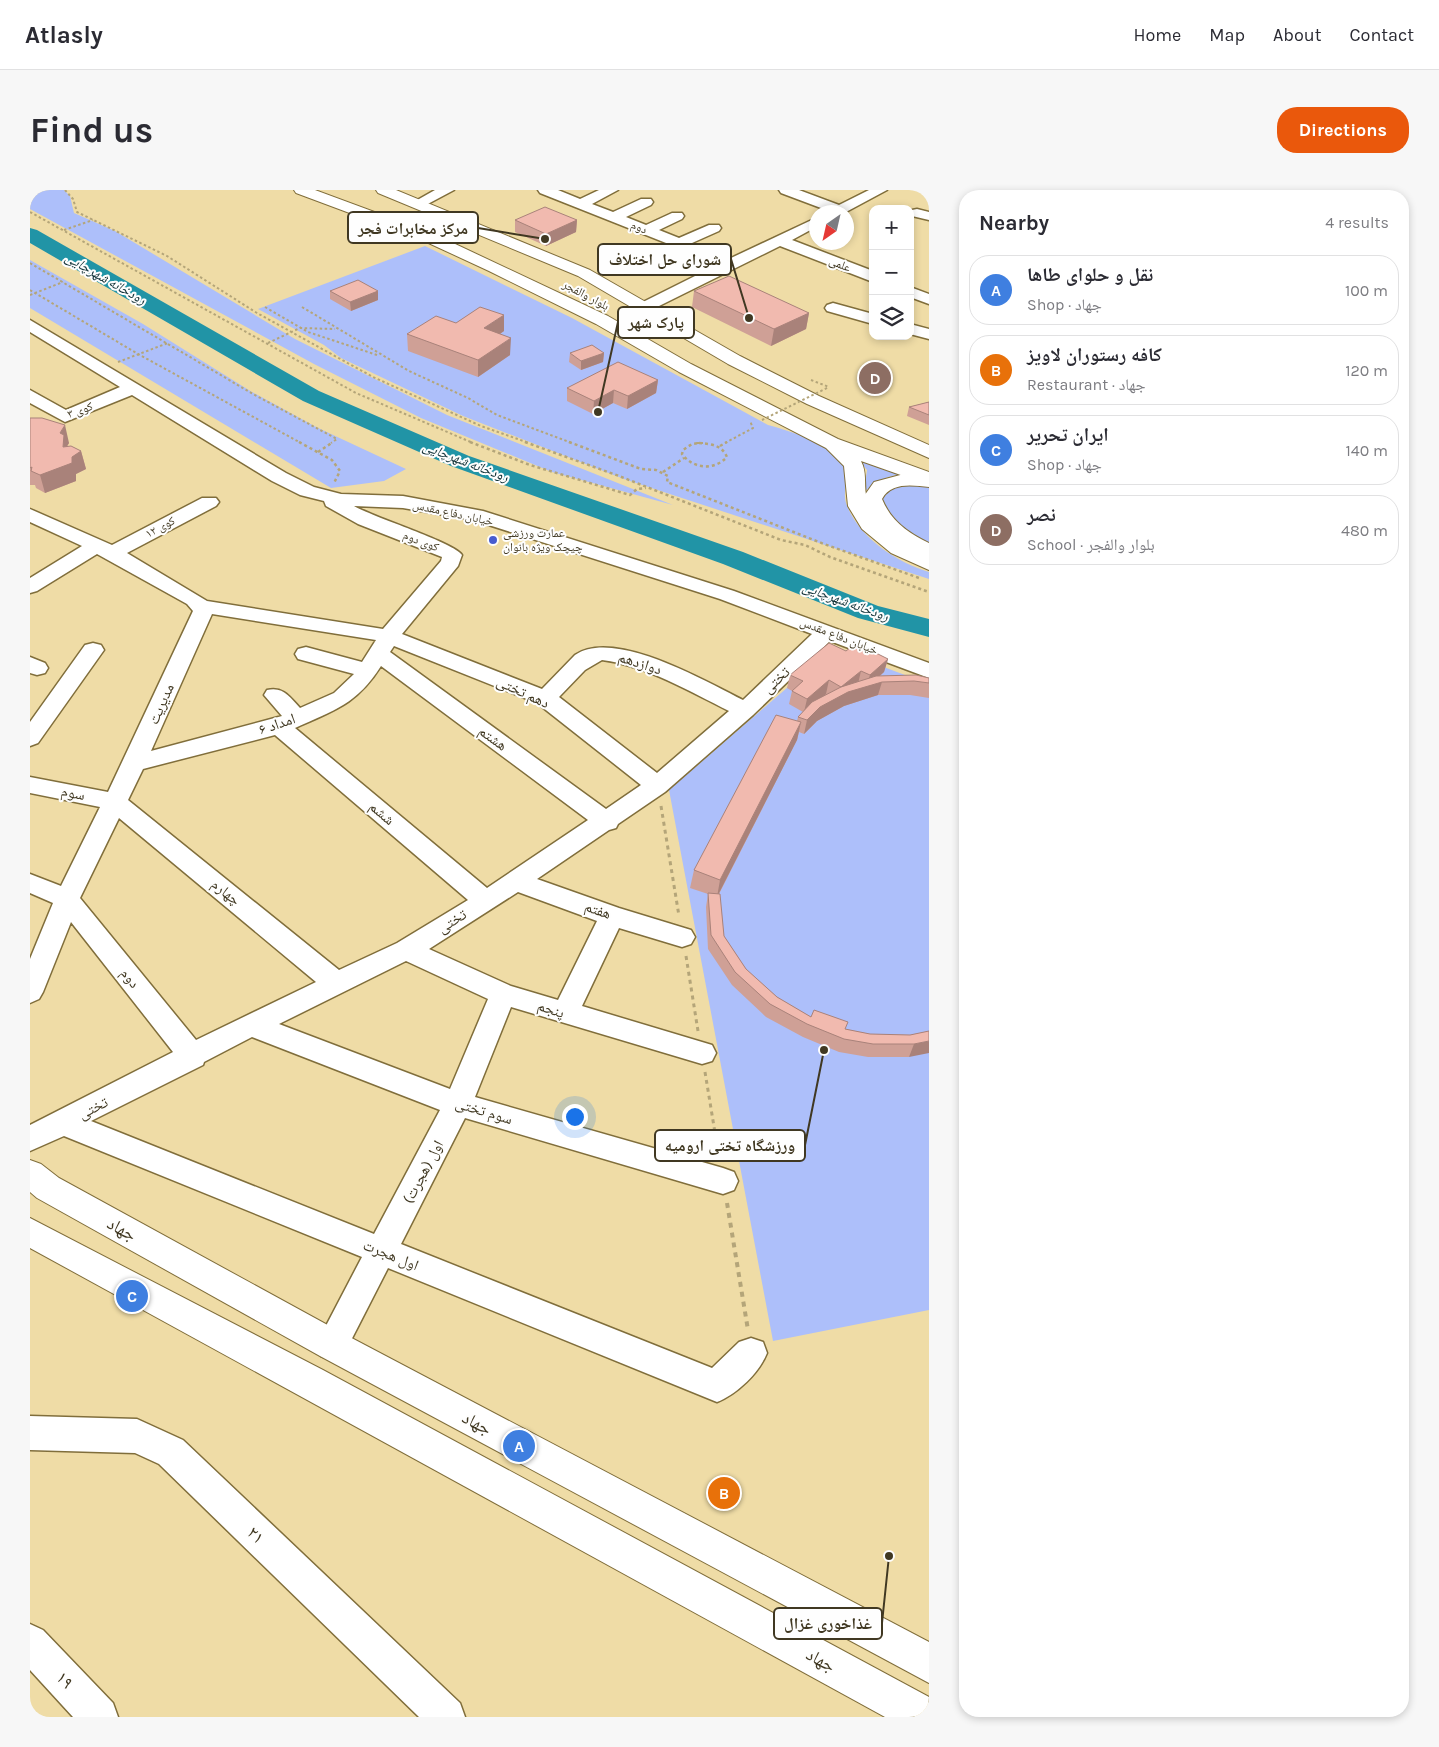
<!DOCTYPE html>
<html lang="en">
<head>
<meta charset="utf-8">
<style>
  :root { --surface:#fff; --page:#f7f7f7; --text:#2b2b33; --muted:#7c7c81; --line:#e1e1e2; --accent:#ea580c }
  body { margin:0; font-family:Karla,"Noto Naskh Arabic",sans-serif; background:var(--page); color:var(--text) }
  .controls { position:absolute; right:15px; top:15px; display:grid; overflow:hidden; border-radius:10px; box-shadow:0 2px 8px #0003 }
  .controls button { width:45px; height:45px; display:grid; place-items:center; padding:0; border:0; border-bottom:1px solid var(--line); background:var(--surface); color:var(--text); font:25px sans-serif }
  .compass { position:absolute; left:779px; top:15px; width:45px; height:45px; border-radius:50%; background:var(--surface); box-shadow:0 2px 8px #0003; rotate:214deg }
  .you { position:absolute; left:544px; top:926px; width:18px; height:18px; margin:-12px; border:4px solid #fff; border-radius:50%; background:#1a73e8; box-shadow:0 0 0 8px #1a73e833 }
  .badge { display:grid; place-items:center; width:32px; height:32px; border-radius:50%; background:var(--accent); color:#fff; font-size:16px; font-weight:700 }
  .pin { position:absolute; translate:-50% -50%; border:2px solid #fff; box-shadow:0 1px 5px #0006 }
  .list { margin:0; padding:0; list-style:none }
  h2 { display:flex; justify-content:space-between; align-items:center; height:65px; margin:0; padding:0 20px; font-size:21px }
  h2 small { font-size:16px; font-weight:400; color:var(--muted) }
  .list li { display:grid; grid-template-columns:32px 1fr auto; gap:15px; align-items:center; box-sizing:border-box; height:70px; margin:0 10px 10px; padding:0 10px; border:1px solid var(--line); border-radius:20px }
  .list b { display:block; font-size:19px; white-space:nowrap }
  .list p { margin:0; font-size:16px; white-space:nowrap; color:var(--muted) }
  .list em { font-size:16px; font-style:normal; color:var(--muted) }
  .icon { flex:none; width:28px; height:28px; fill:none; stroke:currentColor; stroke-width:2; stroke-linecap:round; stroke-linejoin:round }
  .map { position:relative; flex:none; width:899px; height:1527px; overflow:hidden; border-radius:20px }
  header { display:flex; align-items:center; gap:30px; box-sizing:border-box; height:70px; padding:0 25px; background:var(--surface); border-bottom:1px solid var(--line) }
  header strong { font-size:24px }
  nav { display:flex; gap:28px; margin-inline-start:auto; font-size:18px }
  .intro { display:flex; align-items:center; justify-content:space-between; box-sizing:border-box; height:120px; padding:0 30px }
  h1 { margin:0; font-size:35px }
  .button { padding:12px 22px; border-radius:20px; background:var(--accent); color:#fff; font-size:18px; font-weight:700 }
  main { display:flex; gap:30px; padding:0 30px }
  aside { flex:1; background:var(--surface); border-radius:20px; box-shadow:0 2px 8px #0003 }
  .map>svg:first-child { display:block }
</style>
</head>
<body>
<header>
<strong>Atlasly</strong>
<nav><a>Home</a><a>Map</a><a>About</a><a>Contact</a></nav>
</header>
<div class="intro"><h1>Find us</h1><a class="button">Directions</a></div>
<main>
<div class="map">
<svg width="899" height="1527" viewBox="0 0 899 1527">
  <rect width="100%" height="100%" fill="#efdca6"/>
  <path fill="#adbffa" d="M0,0H34L40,6L44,23L85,41L265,149L417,225L643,315L522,282L391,228L284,174L0,19Z
    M395,56L542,128L738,235C757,240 803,255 813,271C821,284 812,300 816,313C828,347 866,372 899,382V389L594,289L433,226L311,168L294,155L228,119Z
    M0,70L113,134L222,202L286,237L376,279L354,291L301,298L0,118Z
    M824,265L879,285C859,283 849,290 834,302L837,280Z
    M899,293V357L865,336L850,306L863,296Z
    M803,458L899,494V1120L743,1151L639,600Z"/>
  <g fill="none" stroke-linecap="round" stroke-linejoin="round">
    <path fill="#2194a6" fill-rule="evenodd" d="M0,38L7,40L289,201L439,266L713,362L848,416L899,429V447L828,428L693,374L421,276L273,211L0,53Z"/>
    <g stroke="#806e3b" stroke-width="3">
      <path id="minor" d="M405,0H424L394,16H384L382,13Z
        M508,0H528L550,9L569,0H588L562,14L583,22L611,9H621L623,12L621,15L596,27L616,35L642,23H652L654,26L652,29L629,40L649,48L679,35H689L691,38L689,41L662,53L701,68L786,28V37L762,50L843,81V92L750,56L619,121H607L605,118L607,115L689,74L510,3Z
        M749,0H769L809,15L839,0H857L816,22H798L799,21L751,3Z
        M887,19L899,22V30L882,26V20Z
        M880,97L899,104V114L880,107Z
        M803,113L843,124V134L797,121L795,118L797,115Z
        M0,130L256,283L284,297L311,304L373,306L453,321L704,401L899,473V488L800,451L723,525L635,602L588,634L586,638L579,640L507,689L589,718L661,740L665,747L661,754L652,757L589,738L552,816L682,855L686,863L682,871L672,874L481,817L445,907L693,978L704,982L708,991L704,1000L693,1004L435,928L371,1054L682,1178L709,1152L721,1148L733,1152L737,1163C729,1183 707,1204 687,1212L358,1078L313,1166L302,1170L291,1166L286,1155L332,1067L34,946L0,961V935L143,862L41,732L13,802L9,809L0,813V769L23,713L0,703V684L31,696L70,617L0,603V587L78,602L163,421L157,414L67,364L7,401L0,403V388L52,356L0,332V319L82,355L172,308H186L189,312L186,316L97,363L177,411L353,439L411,371L412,367L328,334L296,316L294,311L270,305L242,291L102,205L35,232L0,213V200L36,220L90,197L0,142ZM324,316L373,318L443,330L690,409L782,444L713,510C675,491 584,438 545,465L512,499L372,444L428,376L432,365C423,352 345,328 324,316ZM182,424L346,450L332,472L276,457L268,459L265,464L268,469L324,484L304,503L270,518C260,507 253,496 237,500L234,505L252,526L121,561ZM364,456L507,513L611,595L576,619L360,462ZM572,470C617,476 659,501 699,521L627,583L529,507L555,480ZM351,476L558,630L457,698L265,538C305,520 327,514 351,476ZM245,545L438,710L367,753L309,780L98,610L113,579ZM89,628L286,792L166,850L50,708ZM488,702L567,731L528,810L481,796L399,759ZM376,771L458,809L420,899L249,834ZM222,847L410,920L344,1044L61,931L173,875L174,872Z
        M880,134L899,139V149L880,144Z
        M63,453L71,455L74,460L8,553L0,556V532L55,455Z
        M0,467L15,473L18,478L15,483L7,485L0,483Z
        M0,1226L107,1229L153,1250L430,1513L435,1527H389L129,1274L105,1263L0,1260Z
        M0,1434L13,1440L83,1513L88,1527H43L0,1480Z"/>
    </g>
    <g stroke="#806e3b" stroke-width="2">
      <path id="major" d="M874,284L899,285V297C882,295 861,292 852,309C861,331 878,343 899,353V367C868,360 844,338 832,309L844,292Z
        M0,970L11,974L29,988L314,1144L899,1452V1493L290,1166L7,1008L0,1002Z
        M0,1028L293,1180L899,1507V1527H855L0,1058Z"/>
    </g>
    <g stroke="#806e3b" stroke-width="2">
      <path id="highway" d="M264,0H285L404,44L578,126L661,174L808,249L899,282V295L831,271C837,282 834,293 836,305C840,336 873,355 899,366V380L861,363L832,339L818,316L814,276L796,258L649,182L566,134L459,81L392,50L266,3Z
        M346,0H366L560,80L710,166L789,206L899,255V268L777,214L698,174L548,86L348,3Z"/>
    </g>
    <path stroke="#b4a579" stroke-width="2" stroke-dasharray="2.5 2.5" stroke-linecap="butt" d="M35,0L43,9L47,22L137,66L227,123L343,187L451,236L499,253
      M0,22L326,203L443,253
      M34,40L63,30
      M0,73L223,204L307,249L301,253
      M0,100L108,164L271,253
      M0,105L33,92
      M235,117L278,142L347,165
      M272,117L379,181L438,208L467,225L542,253
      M238,153L270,138L305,139
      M88,172L138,153
      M781,190L799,197
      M667,253H673
      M695,253L723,238L720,231"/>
    <path stroke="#b4a579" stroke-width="2.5" stroke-dasharray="3 3" stroke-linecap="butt" d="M269,252L302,270L310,281L304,293
      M440,252L500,275L600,305L607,299L616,298
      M495,252L589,286L751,350L775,355L800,367L899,402
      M539,252L611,279L626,280L638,286L637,292L794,354L889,388
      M669,253C681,254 692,255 697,267C684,281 663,279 652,264L653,260L662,254Z
      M690,256L697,252
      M288,262L303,252
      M633,282L654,268"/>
    <path stroke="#b4a579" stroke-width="3" stroke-dasharray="4 4" stroke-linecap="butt" d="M631,616L649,726
      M656,766L668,841
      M675,882L689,967"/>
    <path stroke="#b4a579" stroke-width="4" stroke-dasharray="5 5" stroke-linecap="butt" d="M697,1013L718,1140"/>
    <use href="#minor" fill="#fff" fill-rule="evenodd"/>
    <use href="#major" fill="#fff" fill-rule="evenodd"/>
    <use href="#highway" fill="#fff" fill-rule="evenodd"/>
    <path stroke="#b4a579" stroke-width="2" stroke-dasharray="2.5 2.5" stroke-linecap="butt" d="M732,230L799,197"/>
  </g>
  <path fill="#cfa096" d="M485,30H547L546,42L516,56L485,42Z
    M300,101H348V110L321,121L300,109Z
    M664,101L779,123L776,139L741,156L662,117Z
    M426,133L474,141L470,144L480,165L448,187L378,161L377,144Z
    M540,163H574L573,172L551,180L539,172Z
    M628,190L626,203L597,219L583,213L563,224L537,211V198Z
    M899,212V235L877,226L879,217Z
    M0,228L39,253L37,257L51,261L56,279L46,284V291L15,303L6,298L5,295H0Z
    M816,461L858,469L854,482L850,486L899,488V508L880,505H848L814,516L787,531L774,544L769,542L767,550L689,704L694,746L716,779L747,807L781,827L815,839L840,844L880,845L899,841L879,867H838L809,862L773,847L736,827L702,795L678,759L676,717L678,704L660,698L664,680L767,531L768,527L773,522L759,514L762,501L757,498L760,485Z"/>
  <path fill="#a9827a" d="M547,30L546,42L516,56V44Z
    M348,101V110L321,121L320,112Z
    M779,123L776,139L741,156L744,139Z
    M474,125V141L454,155V138Z
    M481,148L480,165L448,187V170Z
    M574,163L573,172L551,180V171Z
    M628,190L626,203L597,219L598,206Z
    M584,200L583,213L563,224L564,211Z
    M35,235L39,253L37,256L39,263L38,274L30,243Z
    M51,261L56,279L46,284V291L15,303L10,285Z
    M858,469L854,482L839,495L852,492L848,505L814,516L787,531L774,544L777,530L811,497L831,481L828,494L836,496L840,485Z
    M799,490L796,504L774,522L777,509Z
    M771,532L767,550L687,707L690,690Z
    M899,851V863L879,867L884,854Z"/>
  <path fill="#f1baaf" stroke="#a9827a" d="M515,17L547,30L516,44L485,30Z
    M699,86L779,123L744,139L664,101Z
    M328,90L348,101L320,112L300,101Z
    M450,117L474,125L454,138L481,148L448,170L377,144L406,126L426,133Z
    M562,155L574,163L551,171L540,163Z
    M588,172L628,190L598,206L584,200L564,211L537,198Z
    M899,212V225L879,217Z
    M0,228H12L35,235L30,243L34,245L33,257L41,256L51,261L42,267V273L10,285L1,281L2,277L0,278Z
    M799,453L816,461L826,453L858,469L840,485L831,481L811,497L799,490L777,509L762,501L773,491L760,485Z
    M886,485L899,488V493L884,491L852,492L818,502L790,517L777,530L768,527L782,512L811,497L846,486Z
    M746,525L771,532L690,690L664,680Z
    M678,703L690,704L694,746L716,779L747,807L781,827L784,820L818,832L815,839L840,844L880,845L899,841V851L884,854H843L814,849L777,834L740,814L705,782L681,745Z"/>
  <circle fill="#475cd0" stroke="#fefefe" stroke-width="2" cx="463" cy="350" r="5"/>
  <g text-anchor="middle" stroke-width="4" stroke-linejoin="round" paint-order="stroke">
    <g font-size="12" fill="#403822" stroke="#fefefe">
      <text transform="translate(609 37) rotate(22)" y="4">دوم</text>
      <text transform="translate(810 74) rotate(22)" y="4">علمی</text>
      <text transform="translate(556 105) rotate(28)" y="4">بلوار والفجر</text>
      <text transform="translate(50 220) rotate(-20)" y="4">کوی ۳</text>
      <text transform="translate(423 323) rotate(12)" y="4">خیابان دفاع مقدس</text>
      <text transform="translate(130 337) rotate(-28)" y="4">کوی ۱۲</text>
      <text transform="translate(391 351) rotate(21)" y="4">کوی دوم</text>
      <text transform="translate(809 446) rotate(21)" y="4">خیابان دفاع مقدس</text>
    </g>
    <g font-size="12" fill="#403822" stroke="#fefefe" text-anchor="start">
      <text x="473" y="347">عمارت ورزشی<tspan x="473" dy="14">چیچک ویژه بانوان</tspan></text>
    </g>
    <g font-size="14" font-style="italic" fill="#113137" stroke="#fefefe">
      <text transform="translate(76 88) rotate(30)" y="5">رودخانه شهرچایی</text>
      <text transform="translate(436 271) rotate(21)" y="5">رودخانه شهرچایی</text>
      <text transform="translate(816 411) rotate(20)" y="5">رودخانه شهرچایی</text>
    </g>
    <g font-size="15" fill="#403822" stroke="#fefefe">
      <text transform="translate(610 473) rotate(18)" y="5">دوازدهم</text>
      <text transform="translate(746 490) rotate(-43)" y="5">تختی</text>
      <text transform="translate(493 502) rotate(25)" y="5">دهم تختی</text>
      <text transform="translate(131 514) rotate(-66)" y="5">مدیریت</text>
      <text transform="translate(247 534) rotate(-19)" y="5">امداد ۶</text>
      <text transform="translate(463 548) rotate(36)" y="5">هشتم</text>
      <text transform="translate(43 603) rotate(11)" y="5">سوم</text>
      <text transform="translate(352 623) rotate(40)" y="5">ششم</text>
      <text transform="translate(196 702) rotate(39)" y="5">چهارم</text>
      <text transform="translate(568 720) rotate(19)" y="5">هفتم</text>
      <text transform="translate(422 731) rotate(-32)" y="5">تختی</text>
      <text transform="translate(100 788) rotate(51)" y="5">دوم</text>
      <text transform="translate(521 819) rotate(18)" y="5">پنجم</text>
      <text transform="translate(63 918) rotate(-27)" y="5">تختی</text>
      <text transform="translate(454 921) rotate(17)" y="5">سوم تختی</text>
      <text transform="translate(393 982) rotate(-62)" y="5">اول (هجرت)</text>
      <text transform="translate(361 1065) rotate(22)" y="5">اول هجرت</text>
    </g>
    <g font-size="18" fill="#403822" stroke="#fefefe">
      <text transform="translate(92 1039) rotate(29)" y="6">جهاد</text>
      <text transform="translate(447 1233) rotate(28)" y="6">جهاد</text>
      <text transform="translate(226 1345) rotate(44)" y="6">۲۱</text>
      <text transform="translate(791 1470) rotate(29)" y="6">جهاد</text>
      <text transform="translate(35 1490) rotate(47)" y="6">۱۹</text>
    </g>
  </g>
  <path fill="none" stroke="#403822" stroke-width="2" d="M515 49L448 38M719 128L701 69M568 222L588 132M794 860L775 955M859 1366L852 1433"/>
  <g fill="#403822" stroke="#fefefe" stroke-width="2">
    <circle cx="515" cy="49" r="5"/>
    <circle cx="719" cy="128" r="5"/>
    <circle cx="568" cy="222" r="5"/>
    <circle cx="794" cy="860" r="5"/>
    <circle cx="859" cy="1366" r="5"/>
  </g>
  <g fill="#fefefe" stroke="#403822" stroke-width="2">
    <rect x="318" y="22" width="130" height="31" rx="5"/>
    <rect x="568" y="54" width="133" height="31" rx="5"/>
    <rect x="588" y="117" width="76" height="31" rx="5"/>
    <rect x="625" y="940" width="150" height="31" rx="5"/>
    <rect x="744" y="1418" width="108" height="31" rx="5"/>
  </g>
  <g font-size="16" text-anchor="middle" font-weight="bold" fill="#403822">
    <text x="383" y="44">مرکز مخابرات فجر</text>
    <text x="635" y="75">شورای حل اختلاف</text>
    <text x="626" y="138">پارک شهر</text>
    <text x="700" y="961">ورزشگاه تختی ارومیه</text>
    <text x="798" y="1439">غذاخوری غزال</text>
  </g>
</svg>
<div class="controls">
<button>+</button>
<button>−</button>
<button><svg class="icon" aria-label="layers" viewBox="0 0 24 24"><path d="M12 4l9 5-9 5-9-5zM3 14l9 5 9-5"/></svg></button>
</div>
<svg class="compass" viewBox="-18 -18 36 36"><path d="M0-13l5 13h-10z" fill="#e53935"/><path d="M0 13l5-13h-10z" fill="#7c7c81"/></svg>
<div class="you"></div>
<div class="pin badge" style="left:489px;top:1256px;background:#3f7fe0">A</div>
<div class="pin badge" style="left:694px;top:1303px;background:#e8710a">B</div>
<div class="pin badge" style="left:102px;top:1106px;background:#3f7fe0">C</div>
<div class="pin badge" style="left:845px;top:188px;background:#8d6e63">D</div>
</div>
<aside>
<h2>Nearby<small>4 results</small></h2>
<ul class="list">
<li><span class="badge" style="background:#3f7fe0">A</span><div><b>نقل و حلوای طاها</b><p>Shop · جهاد</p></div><em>100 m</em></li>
<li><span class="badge" style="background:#e8710a">B</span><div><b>کافه رستوران لاویز</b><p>Restaurant · جهاد</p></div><em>120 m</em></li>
<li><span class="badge" style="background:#3f7fe0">C</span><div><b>ایران تحریر</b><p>Shop · جهاد</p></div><em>140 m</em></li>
<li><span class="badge" style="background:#8d6e63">D</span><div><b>نصر</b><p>School · بلوار والفجر</p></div><em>480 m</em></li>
</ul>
</aside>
</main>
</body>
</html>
